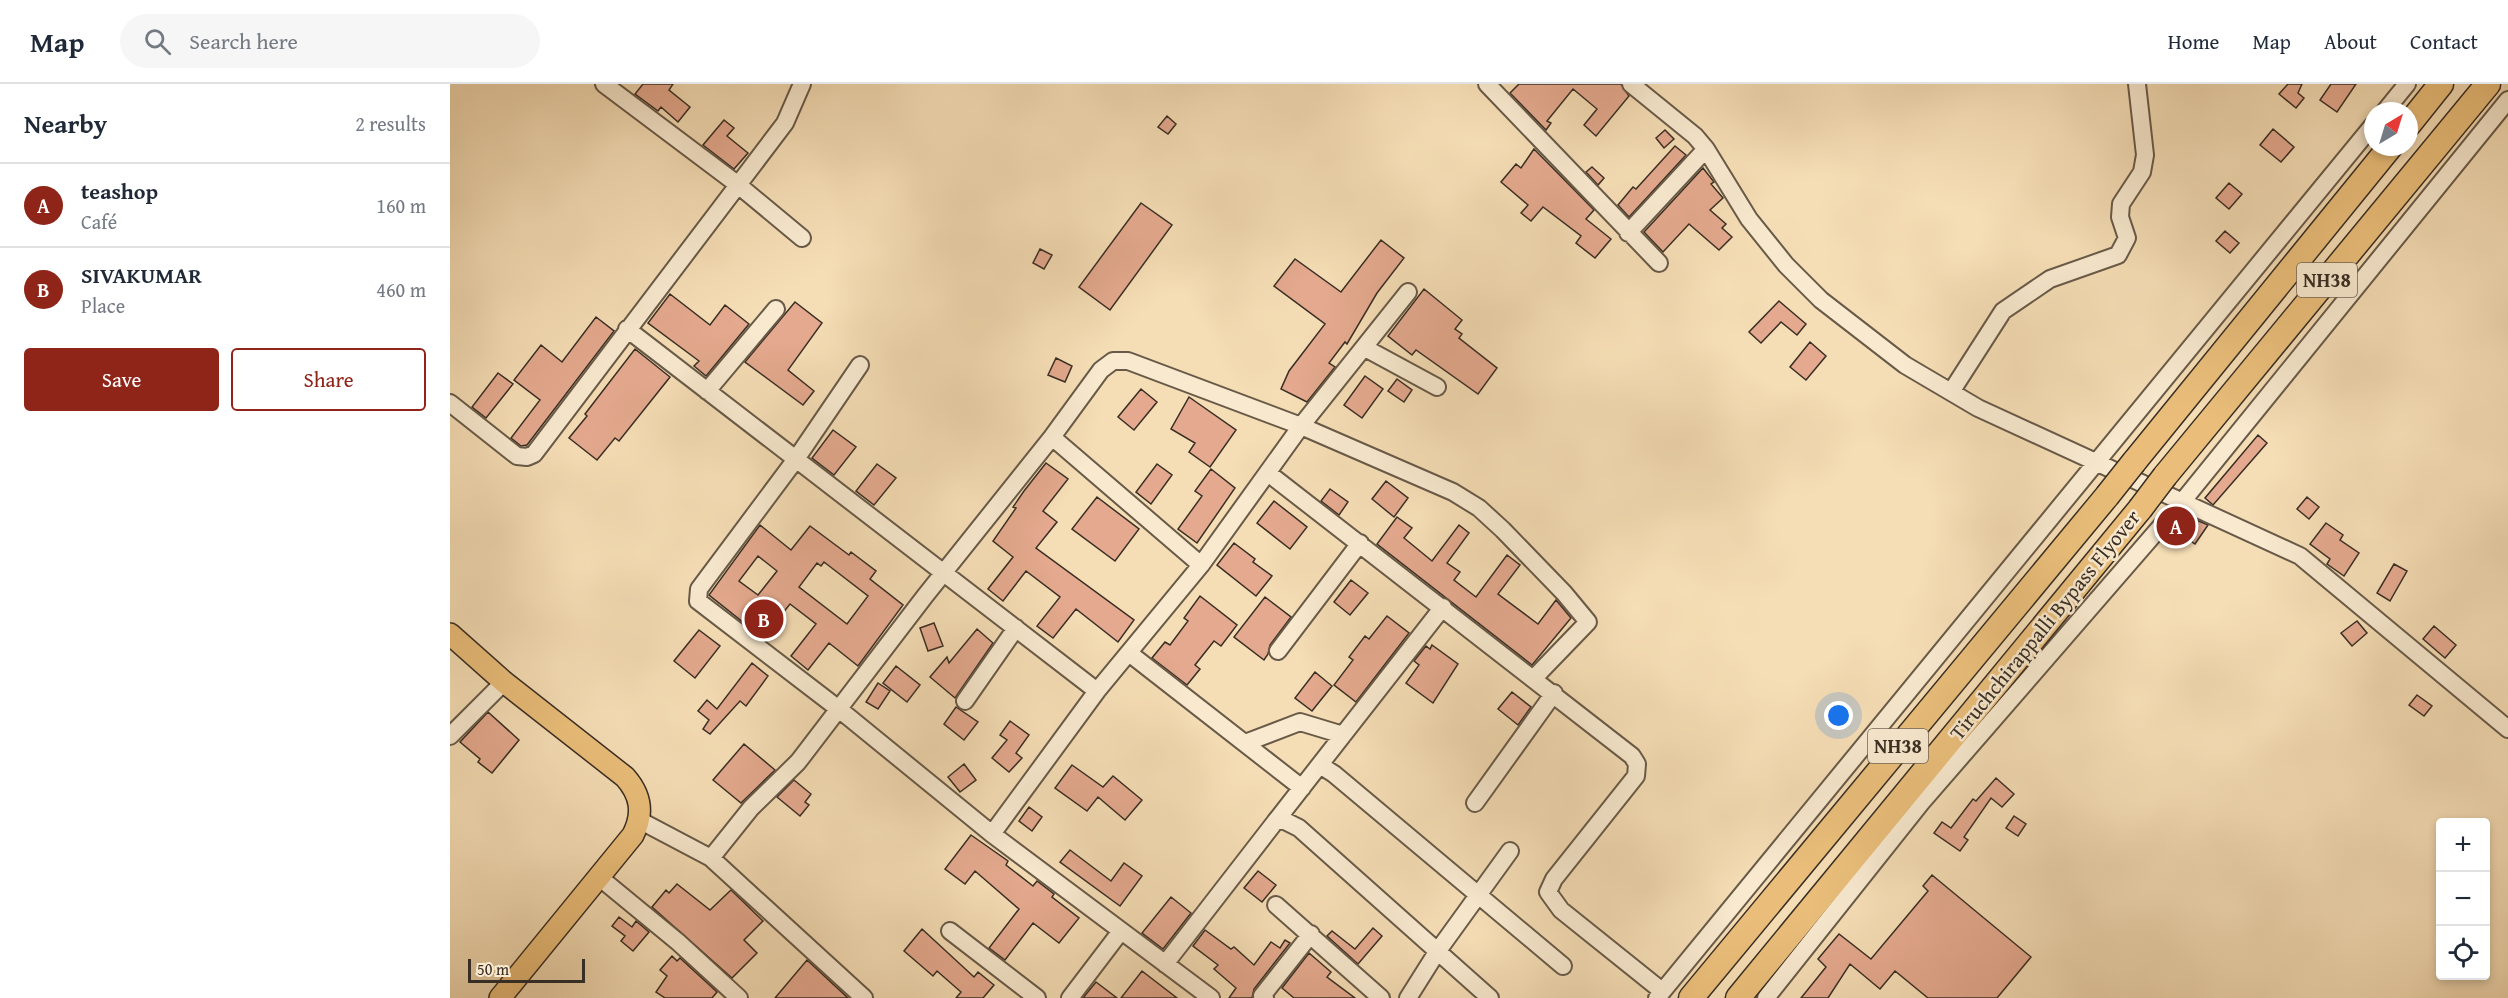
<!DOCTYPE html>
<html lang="en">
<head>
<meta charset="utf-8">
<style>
  :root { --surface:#fff; --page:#f6f6f7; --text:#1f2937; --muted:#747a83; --line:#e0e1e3; --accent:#8f2418 }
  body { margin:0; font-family:"Gentium Book Plus",serif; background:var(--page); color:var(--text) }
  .controls { position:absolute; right:18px; bottom:18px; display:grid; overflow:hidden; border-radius:6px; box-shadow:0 3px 9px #0003 }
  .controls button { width:54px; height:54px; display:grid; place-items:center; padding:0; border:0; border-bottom:2px solid var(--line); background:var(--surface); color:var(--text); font:30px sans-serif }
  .compass { position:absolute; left:1914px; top:18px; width:54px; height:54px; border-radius:50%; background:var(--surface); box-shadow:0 3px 9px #0003; rotate:38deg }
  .scale { position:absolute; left:18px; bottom:15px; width:117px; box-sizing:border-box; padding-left:6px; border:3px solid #392e24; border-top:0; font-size:16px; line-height:21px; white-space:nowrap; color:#392e24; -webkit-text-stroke:4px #f8e9cf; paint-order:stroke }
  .you { position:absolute; left:1389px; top:632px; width:21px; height:21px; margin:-15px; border:4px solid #fff; border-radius:50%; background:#1a73e8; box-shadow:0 0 0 9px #1a73e833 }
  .badge { display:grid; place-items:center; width:39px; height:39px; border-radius:50%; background:var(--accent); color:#fff; font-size:20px; font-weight:700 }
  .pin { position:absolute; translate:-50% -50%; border:3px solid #fff; box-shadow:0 2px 6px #0006 }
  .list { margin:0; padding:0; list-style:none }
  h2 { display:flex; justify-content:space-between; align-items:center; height:78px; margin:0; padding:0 24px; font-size:26px }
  h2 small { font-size:20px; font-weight:400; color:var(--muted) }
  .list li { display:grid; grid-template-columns:39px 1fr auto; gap:18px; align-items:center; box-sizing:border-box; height:84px; padding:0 24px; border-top:2px solid var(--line) }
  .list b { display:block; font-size:22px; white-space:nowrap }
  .list p { margin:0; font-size:20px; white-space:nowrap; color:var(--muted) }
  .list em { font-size:20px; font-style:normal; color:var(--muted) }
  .actions { display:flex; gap:12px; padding:18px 24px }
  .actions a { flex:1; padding:14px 0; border:2px solid var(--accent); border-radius:6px; text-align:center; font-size:21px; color:var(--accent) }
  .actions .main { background:var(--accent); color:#fff }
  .icon { flex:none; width:33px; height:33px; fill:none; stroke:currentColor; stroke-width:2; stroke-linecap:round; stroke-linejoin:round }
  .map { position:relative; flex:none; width:2058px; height:914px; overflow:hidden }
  header { display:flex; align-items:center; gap:36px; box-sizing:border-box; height:84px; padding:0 30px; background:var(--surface); border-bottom:2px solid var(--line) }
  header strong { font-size:28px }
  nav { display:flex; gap:33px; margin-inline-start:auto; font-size:21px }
  .search { width:420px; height:54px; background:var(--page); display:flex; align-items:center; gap:15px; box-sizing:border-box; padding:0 21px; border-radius:33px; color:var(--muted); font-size:22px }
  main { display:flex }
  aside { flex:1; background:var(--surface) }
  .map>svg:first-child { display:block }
</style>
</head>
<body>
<header>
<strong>Map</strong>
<div class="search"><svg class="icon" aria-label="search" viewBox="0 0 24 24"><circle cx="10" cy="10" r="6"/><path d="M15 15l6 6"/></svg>Search here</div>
<nav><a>Home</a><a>Map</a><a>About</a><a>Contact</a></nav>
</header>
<main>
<aside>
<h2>Nearby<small>2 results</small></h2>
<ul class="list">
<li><span class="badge">A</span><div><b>teashop</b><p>Café</p></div><em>160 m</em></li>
<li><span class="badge">B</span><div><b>SIVAKUMAR</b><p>Place</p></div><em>460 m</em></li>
</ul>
<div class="actions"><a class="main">Save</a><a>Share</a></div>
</aside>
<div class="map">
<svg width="2058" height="914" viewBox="0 0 2058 914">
  <rect width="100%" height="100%" fill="#f5ddb5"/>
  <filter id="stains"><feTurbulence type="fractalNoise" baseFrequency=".00333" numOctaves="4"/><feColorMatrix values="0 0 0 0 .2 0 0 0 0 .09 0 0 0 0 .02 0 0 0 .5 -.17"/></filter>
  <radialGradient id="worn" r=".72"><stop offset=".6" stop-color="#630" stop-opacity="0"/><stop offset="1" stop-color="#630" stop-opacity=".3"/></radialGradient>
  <path fill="#e4a98e" stroke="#392e24" stroke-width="1.5" fill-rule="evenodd" d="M193,0H223L219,6L240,23L228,38L211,23L208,27L185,10Z
    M1069,0H1171L1179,12L1146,52L1134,41L1147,25L1123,5L1097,37L1101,39L1096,46L1060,9Z
    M1838,0H1852L1848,9L1854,14L1846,24L1829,10Z
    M1881,0H1906L1887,28L1870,16Z
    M717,32L726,40L718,50L708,43Z
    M274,36L284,44L277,52L298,69L284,85L253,61Z
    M1823,45L1844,63L1831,78L1810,61Z
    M1215,46L1224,55L1214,64L1206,54Z
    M1225,62L1236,71L1179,133L1168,121L1183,103L1186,105Z
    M1084,65L1144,126L1136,135L1161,155L1145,174L1126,159L1131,152L1093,123L1081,137L1071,129L1078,121L1051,98L1066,80L1071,84Z
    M1142,83L1154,94L1148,101L1136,88Z
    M1253,84L1264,98L1261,100L1273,114L1260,126L1276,140L1272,144L1282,153L1269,166L1239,140L1213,168L1194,148Z
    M1779,99L1792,110L1779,125L1766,114Z
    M691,119L722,141L660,226L629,203Z
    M1775,147L1789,159L1780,169L1766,157Z
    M931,156L954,174L927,209L897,260L895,258L879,279L885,283L857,318L831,305L839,287L875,240L824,202L845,175L891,208Z
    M590,165L602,171L594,185L583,179Z
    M974,205L1012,236L1005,245L1012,250L1009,254L1047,284L1028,310L966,266L962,271L938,252Z
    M220,210L260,241L275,221L299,240L256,292L244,282L249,277L198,239Z
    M1329,217L1356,240L1347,251L1331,238L1311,259L1299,248Z
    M345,218L372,239L338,286L364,307L353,321L295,278Z
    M146,233L164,247L77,361L71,362L61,354L90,316L64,296L91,261L112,278Z
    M1360,258L1376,272L1356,296L1340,283Z
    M185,265L220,293L169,357L165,354L147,376L119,354L137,332L135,330Z
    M606,274L622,282L615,298L598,291Z
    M48,289L63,300L36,334L22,323Z
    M915,292L933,305L912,334L894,321Z
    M947,295L962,306L954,318L938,307Z
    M691,305L707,318L684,346L668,333Z
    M739,313L786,346L760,383L739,368L745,359L721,345Z
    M383,346L406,363L384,391L362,374Z
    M1808,351L1817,359L1763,421L1755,414Z
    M596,379L618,395L593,427L607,438L586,464L684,536L668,558L626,525L603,554L587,542L610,513L576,487L553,517L538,505L563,473L543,457L566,424L563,423L574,407Z
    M427,380L446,394L424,421L406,407Z
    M707,380L722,391L701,420L686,408Z
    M761,385L785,404L747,459L728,445L752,412L745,407Z
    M936,397L958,414L944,433L922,415Z
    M880,405L898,418L889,431L871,417Z
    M647,413L689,445L665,477L622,445Z
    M1857,413L1869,423L1859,435L1847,425Z
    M824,417L857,443L840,465L807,439Z
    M947,433L962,444L954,454L982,477L1009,441L1019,449L997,479L1010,488L1004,496L1026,513L1057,471L1070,481L1048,510L1088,540L1106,516L1121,534L1082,581L927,460Z
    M1744,435L1758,441L1745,460L1732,451Z
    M1876,439L1893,451L1890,456L1909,469L1894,492L1877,480L1880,475L1860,460Z
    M310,441L341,466L360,442L399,471L401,468L426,487L420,495L453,521L408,582L379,559L358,586L341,572L366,540L340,520L313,554L259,511ZM308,472L327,487L308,511L289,497ZM374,478L418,512L397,540L349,503L367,479L371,482Z
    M784,459L805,475L803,478L822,492L806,512L767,481Z
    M1944,480L1957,487L1940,517L1927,509Z
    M901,496L918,509L900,531L884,518Z
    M750,512L787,541L771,562L764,557L745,581L750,585L737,601L702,574L715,558L720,561L738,537L734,534Z
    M815,513L841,533L820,561L818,570L814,576L784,553Z
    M937,532L959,549L906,618L884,601L903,576L899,573L915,552L919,555Z
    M1907,537L1917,549L1902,562L1891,549Z
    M484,539L493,562L478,567L470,544Z
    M1984,542L2006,561L1995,574L1973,555Z
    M527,545L543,559L505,614L480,593L497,573L499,579Z
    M249,546L270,562L245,594L224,577Z
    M982,561L1008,580L983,619L956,599L969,581L964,577L976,562L980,565Z
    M302,579L318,592L296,622L290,617L260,650L253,645L259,636L248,627L257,616L267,625Z
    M446,582L470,601L457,618L433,599Z
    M865,588L882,602L862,627L845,614Z
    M428,599L440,607L428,625L416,618Z
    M1062,608L1081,623L1068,641L1048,625Z
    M1967,611L1982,622L1974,632L1959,621Z
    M506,623L528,638L514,656L494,640Z
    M38,628L69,656L42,689L28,678L30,675L10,658Z
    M560,637L579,651L566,669L572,674L559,688L542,674L557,656L550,651Z
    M294,660L325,686L291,719L263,696Z
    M514,680L526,696L510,708L498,693Z
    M622,681L653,703L663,692L692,716L675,736L648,713L637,727L605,704Z
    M1546,694L1564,710L1552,723L1541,714L1514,753L1518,756L1510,767L1484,749L1492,738L1501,744L1523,715L1526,717Z
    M344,696L361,710L355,718L359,721L350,732L327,713Z
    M579,723L592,733L582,747L569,737Z
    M1564,732L1576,740L1568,752L1556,744Z
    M521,751L558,777L556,781L583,802L587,797L604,810L602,813L629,834L609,859L583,839L555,876L539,864L569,825L525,787L515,800L495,785Z
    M620,766L661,797L674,779L692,792L670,822L610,778Z
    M808,787L826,801L812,818L794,804Z
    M1482,791L1581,873L1547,914H1478L1445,887L1430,905L1400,880L1378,914H1351L1376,883L1368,875L1389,850L1421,875L1478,807L1473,802Z
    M227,800L260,826L281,806L313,837L294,856L307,869L282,894L202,823L216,806L219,809Z
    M721,813L741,829L713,865L692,849Z
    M169,833L182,843L186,837L199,848L183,867L171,857L175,852L162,842Z
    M923,844L932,852L908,880L877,852L882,847L905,865Z
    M472,845L524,893L528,888L544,901L533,914H506L511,908L487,887L483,892L454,867Z
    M755,846L781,865L784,863L804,881L821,858L830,864L835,856L840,859L804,905L802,914H779L786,904L764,885L768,881L743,862Z
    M859,869L881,888L877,893L905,914H844L832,904Z
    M222,872L227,877L230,874L267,908L262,914H215L206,908L217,892L210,886Z
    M357,876L398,914H325Z
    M692,887L727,914H671Z
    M646,898L667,914H633Z"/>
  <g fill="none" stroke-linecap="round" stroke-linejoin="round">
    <g stroke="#685a48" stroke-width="20">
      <path id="minor" d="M154,0L287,100L352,154
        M1037,0L1209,179
        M1181,0L1245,52L1256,65L1299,135L1336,181L1371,216L1455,281L1528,324L1850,472L2058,645
        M1935,27L1957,0
        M1178,149L1256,65
        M177,245L647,607
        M915,264L987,303
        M410,281L346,375L249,505L248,517L390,626L542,750L761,914
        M257,307L326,225
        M1501,308L1553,227L1600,195L1668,171L1677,154L1670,133L1671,120L1692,88L1695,71L1687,0
        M0,319L67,372L77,373L84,370L335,39L352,0
        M602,353L751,481
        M818,389L1182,672L1187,680L1186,692L1104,795L1098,808L1111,826L1212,907
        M828,567L910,459
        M679,569L852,704
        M515,617L566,544
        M0,652L54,598
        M795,659L850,638L893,651
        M870,681L884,690L1113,882
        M1025,719L1104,609
        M189,736L261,774L301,724L348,678L475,512L602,353L651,286L663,277H678L851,342L1003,408L1029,424L1053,446L1114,509L1138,538L1084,594
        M825,738L993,523
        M542,750L647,607L751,481L851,342L958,208
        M261,774L414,914
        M149,793L228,858L289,914
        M826,821L931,914
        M500,847L587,914
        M715,880L825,738L833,736L849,744L1040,914
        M620,914L671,847
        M815,914L812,912L861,850
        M958,914L987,868L1060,767
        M1207,914L1923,41
        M1316,914L1471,719L1732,418L2058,16"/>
    </g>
    <g stroke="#392e24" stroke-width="24">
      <path id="major" d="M0,550L54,598L175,693C191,711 194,729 183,751L50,914"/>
    </g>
    <g stroke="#392e24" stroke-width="27">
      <path id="highway" d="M1959,40L1991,0
        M1684,378L1940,63
        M1715,392L2038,0
        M1241,914L1657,412
        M1288,914L1690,425"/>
    </g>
    <use href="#minor" stroke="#f8e9cf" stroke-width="16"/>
    <use href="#major" stroke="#eabe7a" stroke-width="21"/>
    <use href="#highway" stroke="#eabe7a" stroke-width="24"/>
    <g stroke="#392e24" stroke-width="27" stroke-linecap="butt">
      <path id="highway-bridge" d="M1657,412L1684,378
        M1690,425L1715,392"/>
    </g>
    <use href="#highway-bridge" stroke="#eabe7a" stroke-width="24"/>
  </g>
  <g text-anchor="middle" stroke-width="5" stroke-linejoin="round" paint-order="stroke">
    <g fill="#f8e9cf" stroke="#726657" stroke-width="1.5">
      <rect x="1847" y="179" width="60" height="34" rx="4.5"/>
      <rect x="1418" y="645" width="60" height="34" rx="4.5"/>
    </g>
    <g font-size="20" font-weight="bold" fill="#392e24">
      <text x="1877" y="203">NH38</text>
      <text x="1448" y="669">NH38</text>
    </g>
    <g font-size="21" fill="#392e24" stroke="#f8e9cf">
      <text transform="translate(1595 541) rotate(-51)" y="7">Tiruchchirappalli Bypass Flyover</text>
    </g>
  </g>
  <rect width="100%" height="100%" filter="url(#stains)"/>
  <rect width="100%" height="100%" fill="url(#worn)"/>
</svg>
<div class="controls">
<button>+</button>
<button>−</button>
<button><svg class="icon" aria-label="locate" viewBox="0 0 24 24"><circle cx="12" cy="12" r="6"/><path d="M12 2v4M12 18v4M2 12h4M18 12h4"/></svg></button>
</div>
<svg class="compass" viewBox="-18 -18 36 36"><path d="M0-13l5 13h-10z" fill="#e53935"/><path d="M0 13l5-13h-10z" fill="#747a83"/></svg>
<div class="scale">50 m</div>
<div class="you"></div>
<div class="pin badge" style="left:1726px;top:442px">A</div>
<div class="pin badge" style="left:314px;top:535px">B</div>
</div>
</main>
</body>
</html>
